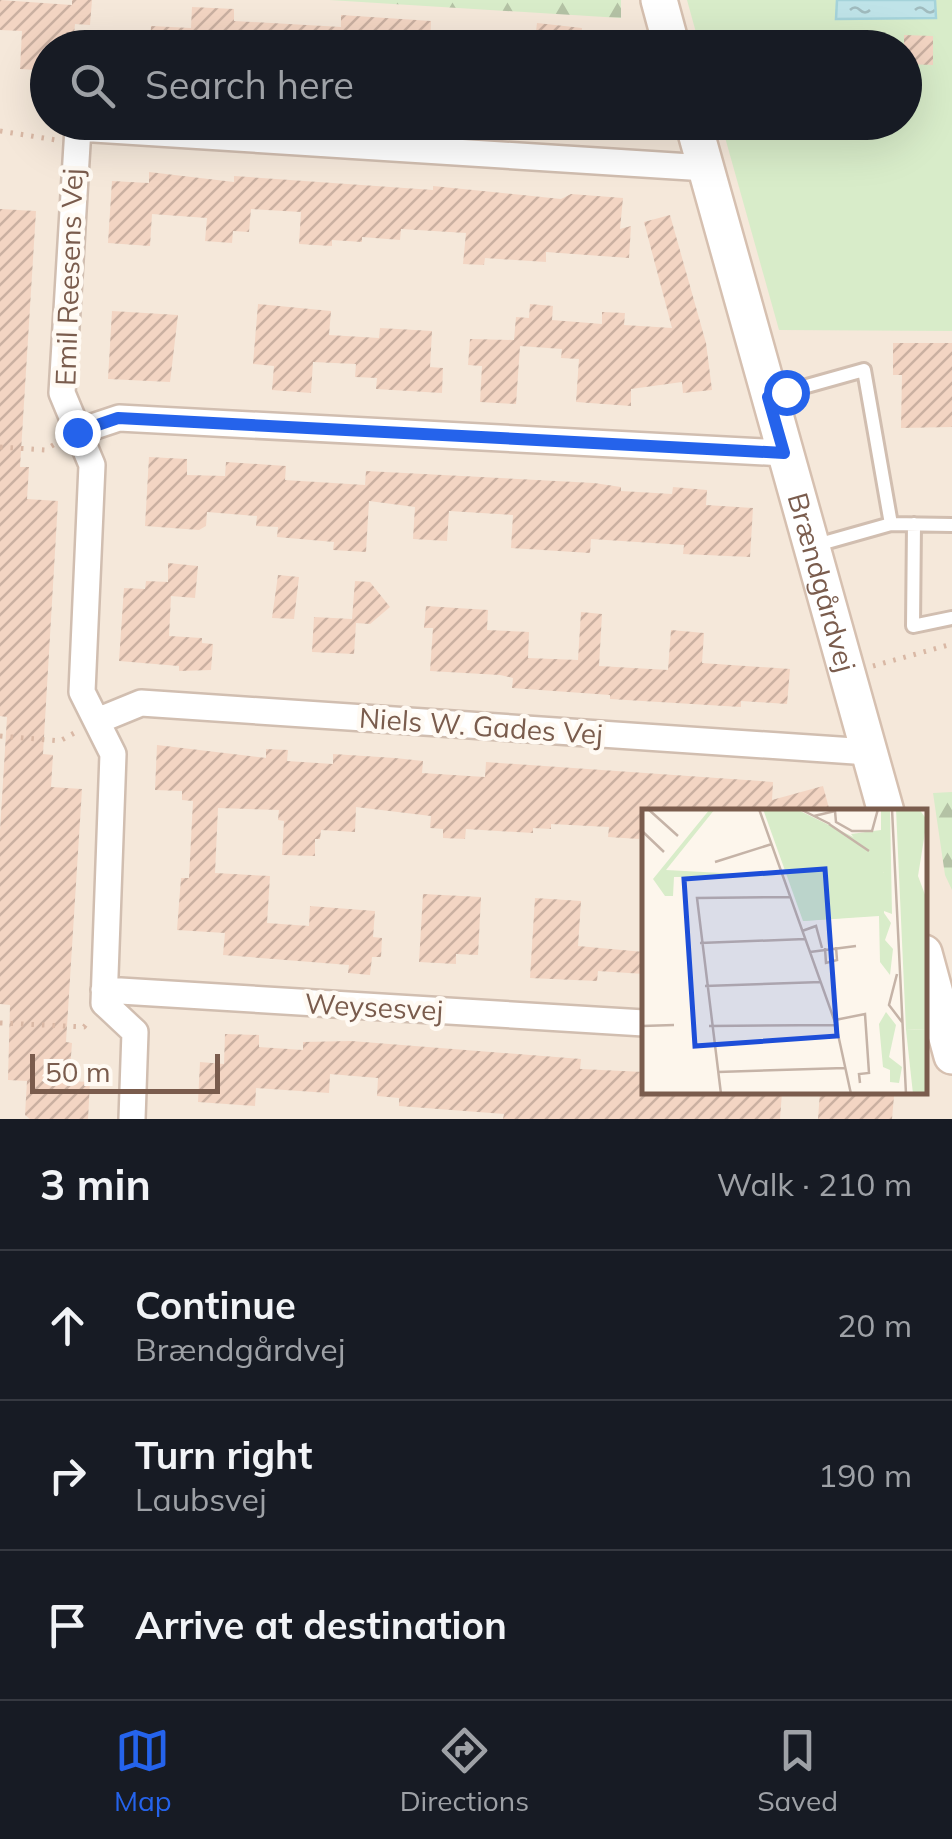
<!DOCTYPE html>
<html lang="en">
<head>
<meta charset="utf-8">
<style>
  :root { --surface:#171b24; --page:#242831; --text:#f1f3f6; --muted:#9ea1a6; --line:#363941; --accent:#2563eb }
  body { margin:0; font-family:Mulish,sans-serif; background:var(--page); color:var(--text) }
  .scale { position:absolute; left:30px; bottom:25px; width:190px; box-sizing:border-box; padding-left:10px; border:5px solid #7a5c4d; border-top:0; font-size:28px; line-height:35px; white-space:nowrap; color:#7a5c4d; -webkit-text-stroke:8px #fffaf3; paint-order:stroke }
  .stop { position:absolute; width:30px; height:30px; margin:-22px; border:8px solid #2563eb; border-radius:50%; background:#fff }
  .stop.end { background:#2563eb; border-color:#fff; box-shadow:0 2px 10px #0008 }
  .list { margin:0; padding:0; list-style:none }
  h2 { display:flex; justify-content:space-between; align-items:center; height:130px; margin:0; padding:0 40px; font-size:42px }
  h2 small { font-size:32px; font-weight:400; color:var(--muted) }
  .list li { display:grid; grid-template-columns:65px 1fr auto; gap:30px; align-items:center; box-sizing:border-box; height:150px; padding:0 40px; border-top:2px solid var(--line) }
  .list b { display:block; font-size:38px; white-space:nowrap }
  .list p { margin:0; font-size:32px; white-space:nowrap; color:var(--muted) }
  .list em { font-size:32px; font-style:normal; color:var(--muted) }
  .icon { flex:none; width:55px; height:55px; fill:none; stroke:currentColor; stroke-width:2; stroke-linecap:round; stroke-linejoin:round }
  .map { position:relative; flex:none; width:952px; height:1119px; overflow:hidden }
  .search { position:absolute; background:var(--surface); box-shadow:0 10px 40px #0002; left:30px; right:30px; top:30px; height:110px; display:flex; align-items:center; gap:25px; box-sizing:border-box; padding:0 35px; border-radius:55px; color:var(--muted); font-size:38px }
  .sheet { height:580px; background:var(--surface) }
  nav { display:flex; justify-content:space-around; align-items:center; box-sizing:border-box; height:140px; border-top:2px solid var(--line); background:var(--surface); font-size:28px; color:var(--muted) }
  nav a { display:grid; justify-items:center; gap:5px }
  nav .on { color:var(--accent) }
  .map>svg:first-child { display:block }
</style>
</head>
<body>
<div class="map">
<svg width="952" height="1119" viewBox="0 0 952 1119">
  <defs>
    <pattern id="forest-firs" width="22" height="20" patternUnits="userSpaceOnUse" patternTransform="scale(2.5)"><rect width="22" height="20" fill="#d8ecc9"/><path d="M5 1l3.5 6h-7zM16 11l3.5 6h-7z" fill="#b4c2a5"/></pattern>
    <pattern id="water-ripples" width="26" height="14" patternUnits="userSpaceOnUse" patternTransform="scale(2.5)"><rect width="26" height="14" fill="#bfe3e8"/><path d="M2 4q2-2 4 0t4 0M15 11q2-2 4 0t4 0" fill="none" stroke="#a0bbbe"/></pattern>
    <pattern id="building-hatch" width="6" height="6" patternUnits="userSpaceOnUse" patternTransform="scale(2.5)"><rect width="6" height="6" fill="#f3d5c3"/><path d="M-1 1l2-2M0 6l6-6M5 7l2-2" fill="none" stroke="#cab0a1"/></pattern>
  </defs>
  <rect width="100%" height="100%" fill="#fdf6ec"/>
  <path fill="#f5e8da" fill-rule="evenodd" d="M0,0H952V1119H0ZM48,48H904V122H48ZM644,812H924V1092H644Z"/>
  <path fill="url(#forest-firs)" d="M329,0H621V18Z
    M952,792V890L945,875L933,793Z"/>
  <path fill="#d8ecc9" d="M687,0H952V331L779,330L721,123L904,122V48L700,47Z"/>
  <path fill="url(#water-ripples)" stroke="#a5d3da" stroke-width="2.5" d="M837,0H935L936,18L836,19Z"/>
  <path fill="url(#building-hatch)" d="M0,0L72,5V0H92L90,25L75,24L74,34H63L62,48H48V71L20,69L22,31L0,30Z
    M192,7L234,9V21L341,27V15L431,21L430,48H150L151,26L191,28Z
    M537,23L582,28L580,48H534Z
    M904,35L933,36V65L904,64Z
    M149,172L234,182V176L433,190V186L561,199L571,194L623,198L620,229L631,226L629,258L546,252V262L485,258L484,265L463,264L466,233L401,229L400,240L362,237V242L332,240V246L299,244L301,212L251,209L249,232L233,231L232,243L205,241L207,218L152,214L150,246L108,243L112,181L149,183Z
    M0,209L36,211L20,467H29L27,499L58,501L43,754L53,755L51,787L82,789L66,1042L72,1043L69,1081L90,1082L88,1119H30L25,1115L27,1081L8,1080L10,1005L0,1004V831L7,717L0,716Z
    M670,215L706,343L712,390L683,393L682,382L631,389V406L576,402L579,359L561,358L562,349L520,346L516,404L480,402L482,366L468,365L470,339L514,340L516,317L529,318L530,304L553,306L552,320L602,324V312L625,313L624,325L672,328L644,222Z
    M258,304L331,311L329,335L379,338L380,328L432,331L430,367L443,368L442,393L376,389L377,378L355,377L356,364L313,362L311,393L272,390L274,366L253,364Z
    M112,311L178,315L170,382L108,379Z
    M893,343H952V427L901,428L902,375H893Z
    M149,457L187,459V475L225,476L226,462L286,466L285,480L365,485L366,471L594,483L621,487V491L672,494L673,487L707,490L706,505L753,508L750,557L683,554L684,545L591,539L590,553L511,548L513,515L449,511L447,541L413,539L415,507L369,501L366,552L333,550L334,542L277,537L278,527L256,526L257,516L207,512L206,526L199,530L145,526Z
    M168,563L198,566L195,598L171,596L169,636L202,638V643L213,644L211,670L179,671V666L119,661L124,588L145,589L146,581L168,582Z
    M278,575L299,577L294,619L272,618Z
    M355,581L370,582L390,607L370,624L356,623L354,654L312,652L314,617L352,619Z
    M426,606L488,610L487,630L529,632L528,658L578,660L581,612L602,614L599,666L668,670L671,630L704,633L702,663L790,669L787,704L741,701V707L610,699V695L512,688L513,678L500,675L430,671L433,628H424Z
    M157,745L266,758V749L288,750L287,761L333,764V754L395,758L423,761L422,773L485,777L486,762L773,782L772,800L823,786L830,812H643L639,839L608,837L609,827L551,824V829L533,828V833L466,829L465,839L443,838V829L430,828L431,816L356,807L355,832L321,830L320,839H315V856L282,855L284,821L278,820L279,810L218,808L215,873L270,876L267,923L309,926L310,906L375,911L373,937L382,938L381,957H372L370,975L348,973L349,965L223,955L225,933L177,930L181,878H189L193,801L182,800V791L155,790Z
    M423,894L481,897L478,955L456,954V964L419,962Z
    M535,898L581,901L578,946L644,952V974L598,971L597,981L530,978Z
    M225,1034L259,1035V1047L303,1050V1042L351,1041L581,1059L580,1069L644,1072V1092H782L780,1119H503L504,1114L399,1106V1098L377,1096L378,1078L330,1074L329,1093L256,1088L255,1106L198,1102L200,1062L224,1064Z
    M820,1092L894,1096L892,1119H818Z"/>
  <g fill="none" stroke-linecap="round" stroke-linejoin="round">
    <g stroke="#d1beb0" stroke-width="18">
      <path id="lane" d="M771,396L864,370L891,524
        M914,524L913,626L952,618
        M813,546L891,524L952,525"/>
    </g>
    <g stroke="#d1beb0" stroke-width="30">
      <path id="street" d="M77,432L119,418L784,453
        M97,721L141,703L869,752
        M104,990L644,1023
        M132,1119L135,1032L104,1003L113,754L82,692L92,465L62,393L78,128L706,168"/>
    </g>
    <g stroke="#d6c0b0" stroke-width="40">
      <g id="secondary">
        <path d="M659,0L672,48"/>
        <path id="s1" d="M693,122L886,812"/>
        <path d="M924,953L952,1056"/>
      </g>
    </g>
    <path stroke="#d9b8a5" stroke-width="5" stroke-dasharray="2.5 8" stroke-linecap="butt" d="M0,131L56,140
      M0,447L45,450L55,444
      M873,666L952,644
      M0,736L60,741L76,732
      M0,1023L84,1027L89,1021"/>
    <use href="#lane" stroke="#fff" stroke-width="12"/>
    <use href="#street" stroke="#fff" stroke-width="25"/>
    <use href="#secondary" stroke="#fff" stroke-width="35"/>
  </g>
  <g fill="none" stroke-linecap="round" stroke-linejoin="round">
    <path stroke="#2563eb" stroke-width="12" d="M77,432L118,418L784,453L768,397L786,392"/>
  </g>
  <g text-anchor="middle" stroke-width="9" stroke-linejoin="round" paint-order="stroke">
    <g font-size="28" fill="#7a5c4d" stroke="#fffaf3">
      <text transform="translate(69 277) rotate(-88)" y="10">Emil Reesens Vej</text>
      <text dy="10" stroke="none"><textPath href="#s1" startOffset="478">Brændgårdvej</textPath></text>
      <text transform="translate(481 726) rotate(4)" y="10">Niels W. Gades Vej</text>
      <text transform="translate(374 1007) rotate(3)" y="10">Weysesvej</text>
    </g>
  </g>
  <g transform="translate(642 809)">
    <rect width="285" height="285" fill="#fdf6ec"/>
    <path d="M239,0H248L250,105L242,102V64L209,25L239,21Z" fill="#d8ecc9"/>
    <path d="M68,0H73L24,61L134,67L32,68L31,87H23L11,70ZM234,50L242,64V104L249,114L243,131L251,140L248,166L238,153L237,107L161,112ZM244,203L254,216L247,248L260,258L257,274L248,273V261L241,258L237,215Z" fill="#d8ecc9"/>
    <path d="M285,220V285H271L264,221Z" fill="#d8ecc9"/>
    <path d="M254,0H277L285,11L276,67L285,91V220L264,221Z" fill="#d8ecc9"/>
    <path d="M121,0H154L236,40L240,106L161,112Z" fill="#d8ecc9"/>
    <path fill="none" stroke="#c5b3a7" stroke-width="2.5" d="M6,0L36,27M117,0L194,216L209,285M158,0L188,15M250,0L264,285M172,7L193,2L194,13L210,22H230L236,0M187,15L227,42M0,22L22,43M73,53L130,35M160,122L174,117L180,139M58,134L163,130M183,139L184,154L195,151L194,138M168,143L214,137M255,165L247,196L260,213M63,177L179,173M193,211L223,205L227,264L217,265L218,274M0,217L32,216M67,217L194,216M76,263L203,259M79,285L55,89L148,88"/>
    <path fill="#1d4ed8" fill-opacity="0.15" stroke="#1d4ed8" stroke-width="5" d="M183,60L195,227L53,237L42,70Z"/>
    <rect width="285" height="285" fill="none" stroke="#7a5c4d" stroke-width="5"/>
  </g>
</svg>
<div class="scale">50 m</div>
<div class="stop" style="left:786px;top:392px"></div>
<div class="stop end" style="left:77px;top:432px"></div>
<div class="search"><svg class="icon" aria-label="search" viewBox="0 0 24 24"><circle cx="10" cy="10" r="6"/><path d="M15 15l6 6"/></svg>Search here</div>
</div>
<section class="sheet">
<h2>3 min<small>Walk · 210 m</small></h2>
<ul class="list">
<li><svg class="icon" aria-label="ahead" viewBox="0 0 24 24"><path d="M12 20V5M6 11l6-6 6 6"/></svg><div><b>Continue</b><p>Brændgårdvej</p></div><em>20 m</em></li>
<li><svg class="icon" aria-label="right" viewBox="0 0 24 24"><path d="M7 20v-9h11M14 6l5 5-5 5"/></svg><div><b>Turn right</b><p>Laubsvej</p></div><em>190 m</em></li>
<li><svg class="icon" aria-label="arrive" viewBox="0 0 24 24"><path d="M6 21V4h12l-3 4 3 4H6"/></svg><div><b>Arrive at destination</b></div></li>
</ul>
</section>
<nav>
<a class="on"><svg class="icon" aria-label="map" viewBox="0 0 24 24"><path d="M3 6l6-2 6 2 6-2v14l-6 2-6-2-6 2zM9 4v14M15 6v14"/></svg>Map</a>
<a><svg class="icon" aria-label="directions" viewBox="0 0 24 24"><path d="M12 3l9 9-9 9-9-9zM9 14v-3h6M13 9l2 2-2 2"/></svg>Directions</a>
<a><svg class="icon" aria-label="saved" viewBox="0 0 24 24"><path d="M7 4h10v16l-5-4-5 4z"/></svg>Saved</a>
</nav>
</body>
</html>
